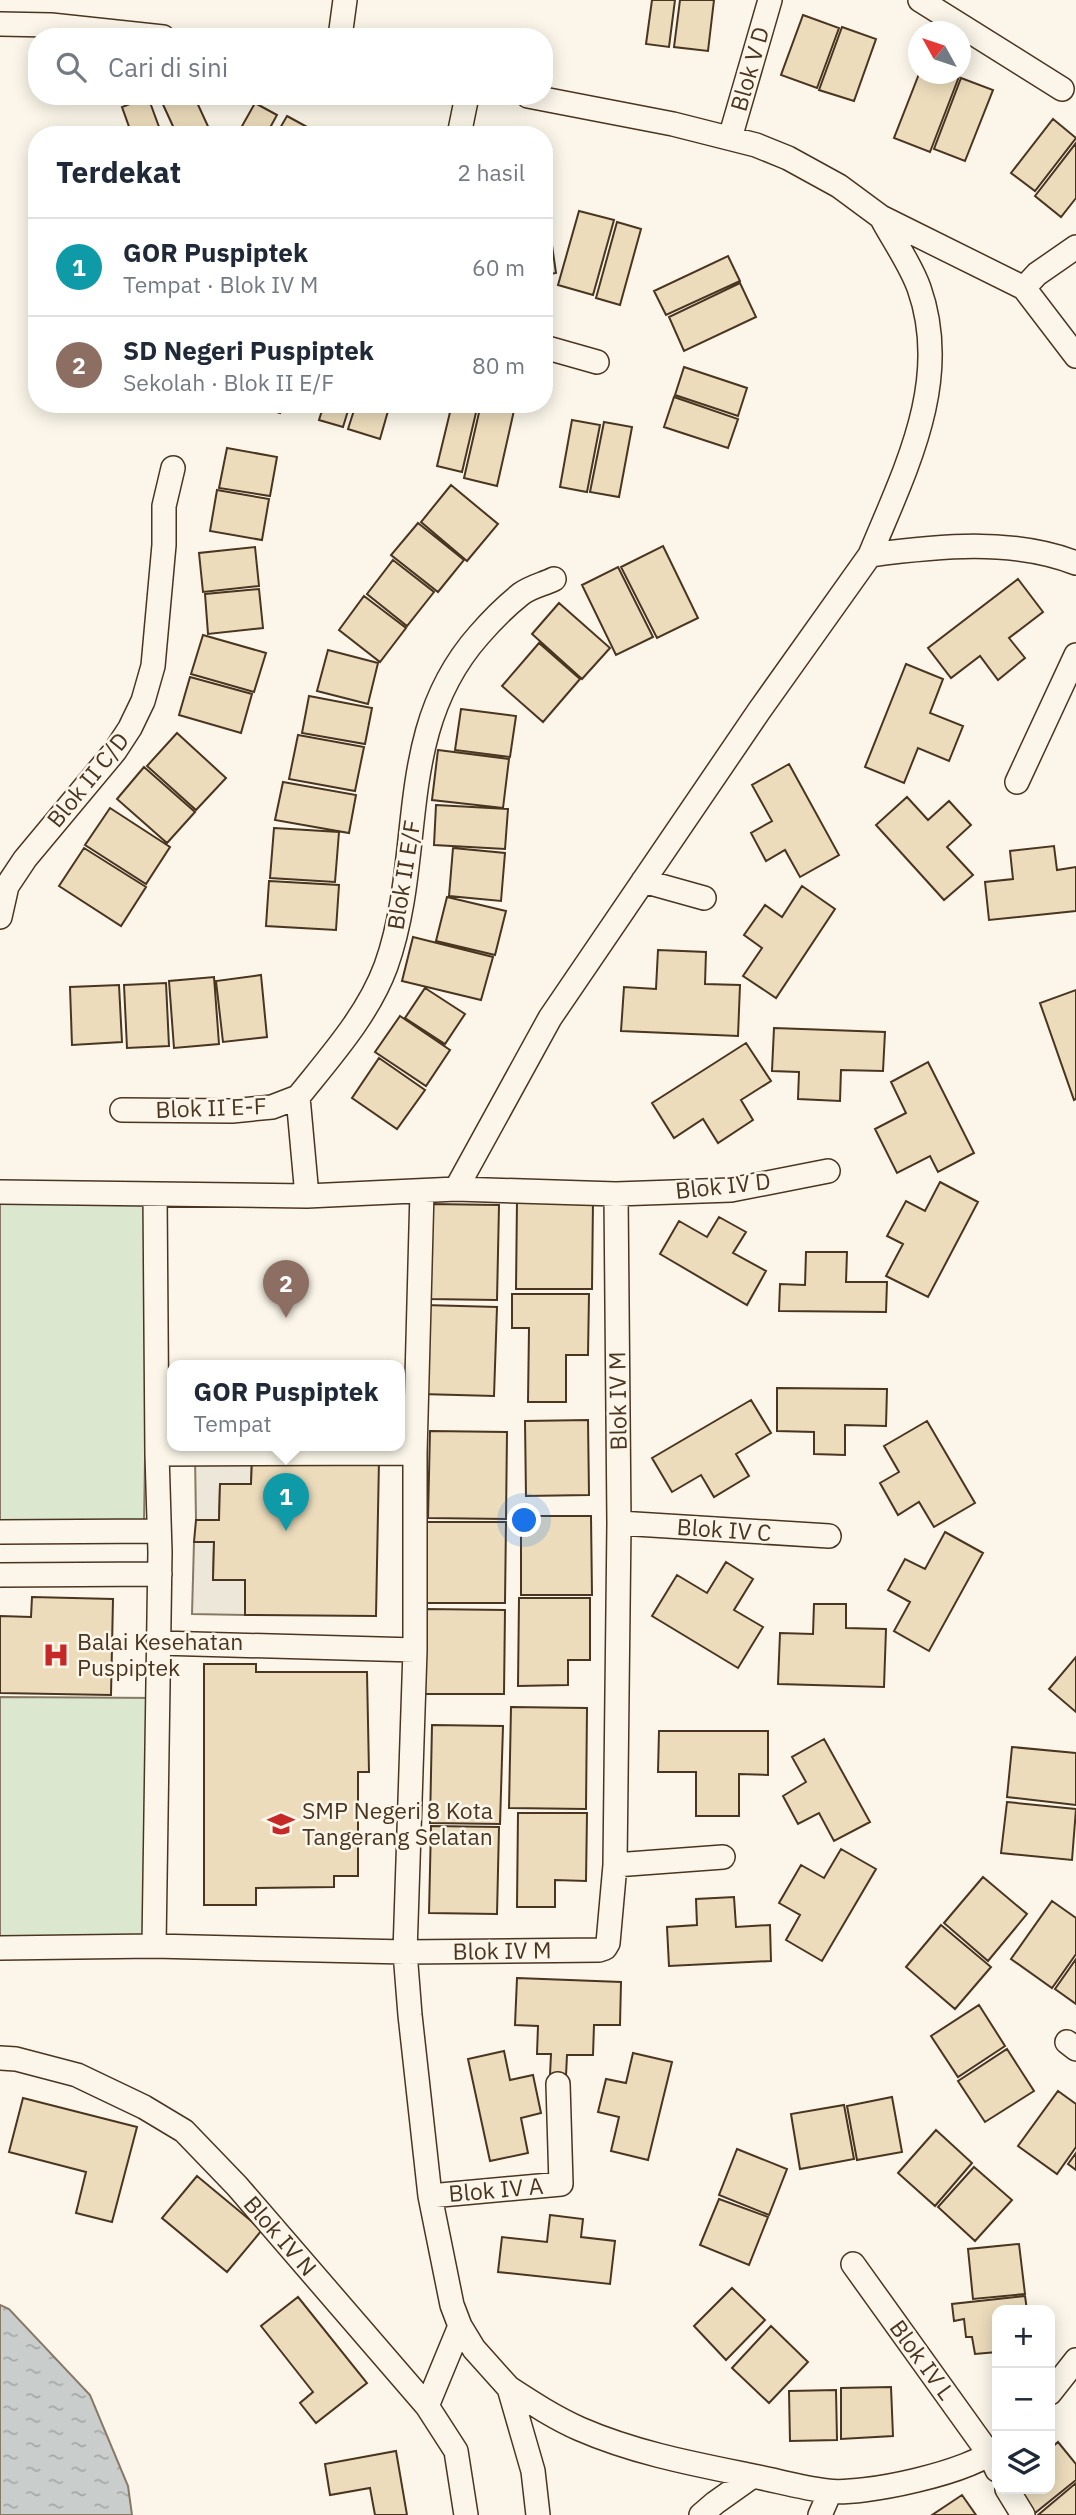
<!DOCTYPE html>
<html lang="id">
<head>
<meta charset="utf-8">
<style>
  :root { --surface:#fff; --page:#f6f6f7; --text:#1f2937; --muted:#747a83; --line:#e0e1e3; --accent:#d93025 }
  body { margin:0; font-family:"IBM Plex Sans",sans-serif; background:var(--page); color:var(--text) }
  .controls { position:absolute; right:21px; bottom:21px; display:grid; overflow:hidden; border-radius:14px; box-shadow:0 4px 18px #0003 }
  .controls button { width:63px; height:63px; display:grid; place-items:center; padding:0; border:0; border-bottom:2px solid var(--line); background:var(--surface); color:var(--text); font:35px sans-serif }
  .compass { position:absolute; left:908px; top:21px; width:63px; height:63px; border-radius:50%; background:var(--surface); box-shadow:0 4px 18px #0003; rotate:310deg }
  .you { position:absolute; left:525px; top:1521px; width:24px; height:24px; margin:-18px; border:5px solid #fff; border-radius:50%; background:#1a73e8; box-shadow:0 0 0 10px #1a73e833 }
  .badge { display:grid; place-items:center; width:46px; height:46px; border-radius:50%; background:var(--accent); color:#fff; font-size:23px; font-weight:700 }
  .pin { position:absolute; translate:-50% -58px; filter:drop-shadow(0 2px 4px #0008) }
  .pin::after { content:''; position:absolute; top:37px; width:24px; height:21px; background:inherit; clip-path:polygon(0 0,100% 0,50% 100%) }
  .popup { position:absolute; left:167px; top:1360px; width:238px; height:91px; box-sizing:border-box; display:grid; place-content:center; border-radius:14px; background:var(--surface); filter:drop-shadow(0 2px 5px #0005); font-size:23px; white-space:nowrap; color:var(--muted) }
  .popup b { font-size:26px; color:var(--text) }
  .popup::after { content:''; position:absolute; left:50%; top:100%; margin-left:-14px; border:14px solid transparent; border-top-color:var(--surface) }
  .list { margin:0; padding:0; list-style:none }
  h2 { display:flex; justify-content:space-between; align-items:center; height:91px; margin:0; padding:0 28px; font-size:30px }
  h2 small { font-size:23px; font-weight:400; color:var(--muted) }
  .list li { display:grid; grid-template-columns:46px 1fr auto; gap:21px; align-items:center; box-sizing:border-box; height:98px; padding:0 28px; border-top:2px solid var(--line) }
  .list b { display:block; font-size:26px; white-space:nowrap }
  .list p { margin:0; font-size:23px; white-space:nowrap; color:var(--muted) }
  .list em { font-size:23px; font-style:normal; color:var(--muted) }
  .icon { flex:none; width:38px; height:38px; fill:none; stroke:currentColor; stroke-width:2; stroke-linecap:round; stroke-linejoin:round }
  .map { position:relative; flex:none; width:1076px; height:2515px; overflow:hidden }
  .search { position:absolute; background:var(--surface); box-shadow:0 4px 18px #0003; left:28px; top:28px; width:525px; height:77px; display:flex; align-items:center; gap:18px; box-sizing:border-box; padding:0 24px; border-radius:28px; color:var(--muted); font-size:26px }
  .panel { position:absolute; background:var(--surface); box-shadow:0 4px 18px #0003; left:28px; top:126px; width:525px; height:287px; border-radius:28px }
  .map>svg:first-child { display:block }
</style>
</head>
<body>
<div class="map">
<svg width="1076" height="2515" viewBox="0 0 1076 2515">
  <defs>
    <pattern id="water-ripples" width="26" height="14" patternUnits="userSpaceOnUse" patternTransform="scale(1.75)"><rect width="26" height="14" fill="#c9cecd"/><path d="M2 4q2-2 4 0t4 0M15 11q2-2 4 0t4 0" fill="none" stroke="#a5a8a6"/></pattern>
  </defs>
  <rect width="100%" height="100%" fill="#fbf6e9"/>
  <path fill="#dce7d0" stroke="#887966" stroke-width="2" d="M0,1203L149,1204L144,1524L0,1522Z
    M0,1697L159,1698L154,1947L0,1946Z"/>
  <path fill="#ede7d9" stroke="#887966" stroke-width="2" d="M195,1456L252,1458L251,1484H220L219,1520H196Z
    M194,1542H214L213,1579L245,1580V1615L192,1614Z"/>
  <path fill="url(#water-ripples)" stroke="#887966" stroke-width="2" d="M0,2305L9,2309L90,2395L128,2486L132,2515H0Z"/>
  <path fill="#ecdcbc" stroke="#4a3520" stroke-width="2" d="M652,0H675L669,47L646,44Z
    M680,0H714L708,51L674,47Z
    M803,15L839,28L817,88L781,75Z
    M842,27L876,39L854,101L819,90Z
    M919,74H960L930,152L894,138Z
    M961,78L993,90L965,161L934,149Z
    M163,96H194L212,135H177L160,98Z
    M148,97L162,135H132L122,107Z
    M255,103L277,115L266,135H237Z
    M287,116L309,128L306,135H276Z
    M1053,119L1076,138L1035,191L1011,173Z
    M1076,143V198L1061,217L1035,196Z
    M544,190L556,273L544,275Z
    M579,211L614,220L593,295L558,285Z
    M617,222L641,229L620,305L596,298Z
    M728,256L740,281L666,315L654,291Z
    M740,283L756,317L684,351L669,317Z
    M684,367L747,388L738,416L675,395Z
    M674,397L738,419L728,448L664,427Z
    M251,404H283L280,413Z
    M324,404H350L343,427L319,420Z
    M356,404H390L380,439L348,429Z
    M452,404H478L462,472L437,466Z
    M481,404L515,406L497,486L464,478Z
    M572,420L600,425L587,492L560,487Z
    M604,422L632,427L619,497L590,492Z
    M227,448L277,457L270,496L219,488Z
    M451,485L498,524L467,561L421,522Z
    M217,490L269,499L262,540L210,531Z
    M418,523L464,560L438,592L391,555Z
    M663,546L698,618L657,638L621,567Z
    M255,547L259,586L203,592L199,553Z
    M393,560L434,592L407,626L367,594Z
    M618,567L653,637L616,655L582,585Z
    M1018,579L1043,612L1009,638L1025,658L998,680L980,656L951,678L928,648Z
    M259,589L263,628L208,634L205,594Z
    M364,596L406,628L380,662L339,630Z
    M559,603L610,648L582,679L532,634Z
    M203,635L266,653L254,692L191,674Z
    M539,643L580,679L543,722L502,686Z
    M328,650L378,663L368,704L317,691Z
    M906,664L943,679L930,713L963,726L949,761L918,748L904,783L865,767Z
    M190,677L252,694L241,733L179,715Z
    M309,696L372,708L365,744L302,733Z
    M461,709L516,716L510,757L455,750Z
    M177,733L226,778L196,810L147,766Z
    M298,735L364,747L355,791L289,779Z
    M438,750L509,759L503,808L432,800Z
    M789,764L839,855L800,877L785,850L766,861L751,833L772,821L752,785Z
    M144,767L195,812L167,843L117,799Z
    M283,782L356,795L349,833L275,820Z
    M907,797L928,820L949,801L971,825L947,847L973,875L944,900L876,825Z
    M436,805L508,809L505,849L434,845Z
    M110,808L170,847L146,884L85,845Z
    M274,828L339,832L335,882L270,878Z
    M1054,846L1057,870L1076,867V911L989,920L985,882L1013,879L1010,851Z
    M84,848L146,887L121,926L59,886Z
    M453,848L505,853L501,901L449,896Z
    M269,881L339,885L336,930L266,926Z
    M802,886L835,909L776,998L743,976L762,948L744,935L765,905L782,917Z
    M447,897L506,911L495,955L436,941Z
    M413,937L493,957L481,1000L402,981Z
    M658,950L706,952L705,984L740,985L738,1036L621,1031L624,987L656,989Z
    M261,975L267,1037L223,1042L216,981Z
    M214,977L219,1044L174,1048L169,981Z
    M166,983L169,1046L127,1048L124,985Z
    M119,985L122,1042L72,1045L70,987Z
    M425,988L465,1014L445,1044L405,1018Z
    M1076,990V1099L1074,1100L1040,1003Z
    M400,1016L450,1050L426,1086L375,1052Z
    M774,1028L885,1032L883,1071L841,1070L840,1101L798,1099L799,1072L772,1071Z
    M746,1043L771,1081L741,1100L753,1120L718,1143L703,1119L674,1138L652,1103Z
    M379,1058L425,1090L397,1129L352,1098Z
    M928,1062L974,1153L938,1172L930,1156L897,1173L875,1129L906,1113L891,1082Z
    M940,1182L978,1202L928,1297L886,1276L903,1244L887,1236L906,1201L925,1211Z
    M517,1200H593L592,1289H516Z
    M431,1204L499,1205L497,1300L428,1299Z
    M719,1217L746,1232L733,1253L766,1271L747,1305L660,1254L679,1221L707,1237Z
    M806,1252H847L846,1282H887L886,1312L779,1311L780,1284L805,1285Z
    M512,1294H589L588,1355H566V1402H528L529,1328H512Z
    M424,1305L497,1307L494,1396L421,1394Z
    M777,1388L887,1389L886,1426L845,1425V1455L814,1454V1432L777,1431Z
    M751,1400L771,1433L736,1454L749,1476L714,1497L701,1475L672,1492L652,1458Z
    M588,1420L589,1495L526,1496L525,1421Z
    M927,1421L975,1503L934,1527L919,1502L898,1515L880,1483L899,1472L884,1446Z
    M430,1431L507,1432L506,1519L428,1518Z
    M252,1458L379,1460L376,1616L245,1615V1580H213L214,1542H194L196,1520H219L220,1484H251Z
    M521,1516H591L592,1595H521Z
    M427,1522H506L505,1603H427Z
    M945,1532L983,1553L929,1651L894,1631L910,1602L888,1590L905,1559L925,1569Z
    M726,1562L753,1579L734,1610L763,1627L738,1668L652,1616L677,1575L707,1593Z
    M32,1597L113,1599L111,1695L0,1693V1616L31,1617Z
    M519,1598H590V1660H568V1685L518,1686Z
    M814,1604H846V1628L886,1629L884,1687L778,1684L780,1633L813,1634Z
    M426,1609L505,1610L504,1694H425Z
    M1076,1657V1712L1049,1689Z
    M204,1664H256V1672H367L369,1772H358V1876H334V1887L256,1888V1905H204Z
    M511,1707L587,1708L586,1809L509,1808Z
    M432,1725L503,1726L500,1824L430,1823Z
    M659,1731H768V1775L739,1774V1816H696V1772H658Z
    M824,1739L870,1822L834,1841L819,1813L798,1824L783,1796L806,1782L792,1757Z
    M1012,1747L1076,1753V1805L1007,1797Z
    M1007,1802L1076,1809L1072,1860L1001,1853Z
    M518,1813H587L586,1881L555,1880V1907H517Z
    M431,1826L499,1827L497,1914L429,1913Z
    M841,1849L876,1869L822,1961L786,1940L800,1915L779,1903L801,1865L824,1878Z
    M983,1877L1027,1914L988,1961L944,1923Z
    M734,1897L736,1927L770,1925L771,1961L669,1966L667,1927L697,1925L696,1899Z
    M1052,1901L1076,1918V1954L1052,1988L1011,1959Z
    M941,1925L991,1967L955,2009L906,1967Z
    M1076,1959V2004L1055,1989Z
    M517,1978L621,1982L620,2025H594L593,2055H567L566,2076L550,2075L551,2054H537L538,2026L515,2025Z
    M979,2005L1005,2046L958,2077L931,2036Z
    M1007,2049L1034,2091L985,2122L958,2081Z
    M504,2051L510,2080L533,2075L541,2113L521,2118L528,2153L490,2161L468,2059Z
    M633,2053L672,2062L648,2160L611,2151L619,2117L598,2112L606,2079L626,2083Z
    M1058,2091L1076,2104V2147L1057,2174L1018,2146Z
    M892,2097L902,2152L857,2160L847,2106Z
    M23,2098L137,2127L112,2222L76,2213L86,2172L9,2152Z
    M844,2105L854,2159L800,2169L791,2114Z
    M936,2130L972,2163L935,2206L898,2173Z
    M737,2149L787,2169L769,2215L719,2195Z
    M1076,2153V2170L1068,2164Z
    M974,2167L1012,2200L975,2241L938,2207Z
    M197,2176L262,2230L227,2272L162,2218Z
    M719,2199L768,2217L749,2265L700,2245Z
    M550,2215L583,2219L581,2237L615,2241L610,2284L498,2272L502,2237L547,2242Z
    M1019,2244L1025,2294L973,2299L968,2249Z
    M732,2288L765,2320L726,2360L694,2326Z
    M1025,2296L1027,2310H997V2352L975,2354L972,2337H966L964,2319L954,2321L952,2304Z
    M298,2297L367,2383L316,2423L300,2403L313,2392L261,2326Z
    M771,2326L808,2362L769,2403L732,2368Z
    M891,2387L893,2436L841,2439V2388Z
    M836,2390L837,2440L790,2441L789,2391Z
    M1058,2442L1076,2464V2480L1035,2513L1015,2489H1050V2449Z
    M396,2451L407,2515H375L370,2488L330,2495L325,2464Z
    M1076,2483V2515H1038Z
    M962,2495L976,2515H932Z"/>
  <g fill="none" stroke-linecap="round" stroke-linejoin="round">
    <g stroke="#4a3520" stroke-width="26">
      <path id="street" d="M920,0L1062,89
        M0,24L51,25L163,37
        M340,37L345,0
        M528,96L673,124L756,145L788,158L839,186L881,217L1024,288L1076,356
        M459,135L467,96
        M730,138L770,0
        M1024,288L1037,274L1076,247
        M544,347L597,362
        M870,555C905,470 952,381 919,288C910,263 893,240 881,217
        M1017,782L1076,655
        M643,881L704,898
        M0,917L7,886L25,859L115,751L130,728L143,701L153,666L164,545V506L173,468
        M122,1110L232,1111L272,1107L298,1097
        M456,1189L616,1194L731,1190L828,1171
        M422,1191L415,1453V1650L405,1952L410,2015L430,2196L452,2305L460,2326L474,2349L509,2388L533,2471L538,2515
        M0,1192L307,1196L456,1189L550,1018L759,711L870,555C938,546 1011,538 1076,563
        M155,1194L157,1454L160,1552L154,1946L405,1952L599,1950L605,1948L608,1943L615,1865L619,1523L616,1194
        M307,1196L298,1097C330,1057 368,1015 386,966C426,853 393,732 479,635C491,621 506,606 521,594C530,587 544,584 554,579
        M157,1454L415,1453
        M619,1523L829,1536
        M0,1532L159,1531
        M0,1575L160,1574
        M159,1643L415,1650
        M615,1865L723,1857
        M0,1948L154,1946
        M1067,2042L1076,2049
        M0,2058L16,2059L77,2075L144,2107L184,2131L237,2186L427,2406L456,2451L466,2515
        M430,2196L561,2184L558,2084
        M853,2264L990,2455L997,2470
        M509,2388C532,2403 555,2418 580,2429C635,2453 694,2464 753,2476
        M1050,2393L1076,2360
        M427,2406L460,2326
        M1007,2489L1023,2515
        M701,2515L715,2503L753,2476C778,2481 803,2488 827,2491C862,2496 972,2472 997,2448
        M820,2515L830,2492"/>
    </g>
    <use href="#street" stroke="#fbf6e9" stroke-width="23"/>
  </g>
  <defs>
    <g id="hospital-bare" transform="scale(2.1)"><path d="M-5-5h3v3.5h4V-5h3V5h-3V1.5h-4V5h-3Z" fill="#c62828" stroke="#fbf6e9" stroke-width="2.5" paint-order="stroke"/></g>
    <g id="school-bare" transform="scale(2.1)"><path d="M0-5L7-2L0 1L-7-2ZM-4 1L0 2.5L4 1V4Q0 6-4 4Z" fill="#c62828" stroke="#fbf6e9" stroke-width="2.5" paint-order="stroke"/></g>
  </defs>
  <g fill-rule="evenodd">
    <use href="#hospital-bare" x="56" y="1655"/>
    <use href="#school-bare" x="281" y="1824"/>
  </g>
  <g text-anchor="middle" stroke-width="5" stroke-linejoin="round" paint-order="stroke">
    <g font-size="23" fill="#4a3520" stroke="#fbf6e9">
      <text transform="translate(750 69) rotate(-74)" y="8">Blok V D</text>
      <text transform="translate(88 780) rotate(-51)" y="8">Blok II C/D</text>
      <text transform="translate(404 875) rotate(-81)" y="8">Blok II E/F</text>
      <text transform="translate(211 1108) rotate(-2)" y="8">Blok II E-F</text>
      <text transform="translate(723 1186) rotate(-6)" y="8">Blok IV D</text>
      <text transform="translate(618 1401) rotate(-91)" y="8">Blok IV M</text>
      <text transform="translate(724 1530) rotate(4)" y="8">Blok IV C</text>
      <text transform="translate(502 1951) rotate(-1)" y="8">Blok IV M</text>
      <text transform="translate(496 2190) rotate(-5)" y="8">Blok IV A</text>
      <text transform="translate(280 2236) rotate(49)" y="8">Blok IV N</text>
      <text transform="translate(922 2360) rotate(54)" y="8">Blok IV L</text>
    </g>
    <g font-size="23" fill="#4a3520" stroke="#fbf6e9" text-anchor="start">
      <text x="77" y="1650">Balai Kesehatan<tspan x="77" dy="26">Puspiptek</tspan></text>
      <text x="302" y="1819">SMP Negeri 8 Kota<tspan x="302" dy="26">Tangerang Selatan</tspan></text>
    </g>
  </g>
</svg>
<div class="controls">
<button>+</button>
<button>−</button>
<button><svg class="icon" aria-label="layers" viewBox="0 0 24 24"><path d="M12 4l9 5-9 5-9-5zM3 14l9 5 9-5"/></svg></button>
</div>
<svg class="compass" viewBox="-18 -18 36 36"><path d="M0-13l5 13h-10z" fill="#e53935"/><path d="M0 13l5-13h-10z" fill="#747a83"/></svg>
<div class="you"></div>
<div class="pin badge" style="left:286px;top:1531px;background:#0f9aa8">1</div>
<div class="popup"><b>GOR Puspiptek</b>Tempat</div>
<div class="pin badge" style="left:286px;top:1318px;background:#8d6e63">2</div>
<div class="search"><svg class="icon" aria-label="search" viewBox="0 0 24 24"><circle cx="10" cy="10" r="6"/><path d="M15 15l6 6"/></svg>Cari di sini</div>
<section class="panel">
<h2>Terdekat<small>2 hasil</small></h2>
<ul class="list">
<li><span class="badge" style="background:#0f9aa8">1</span><div><b>GOR Puspiptek</b><p>Tempat · Blok IV M</p></div><em>60 m</em></li>
<li><span class="badge" style="background:#8d6e63">2</span><div><b>SD Negeri Puspiptek</b><p>Sekolah · Blok II E/F</p></div><em>80 m</em></li>
</ul>
</section>
</div>
</body>
</html>
